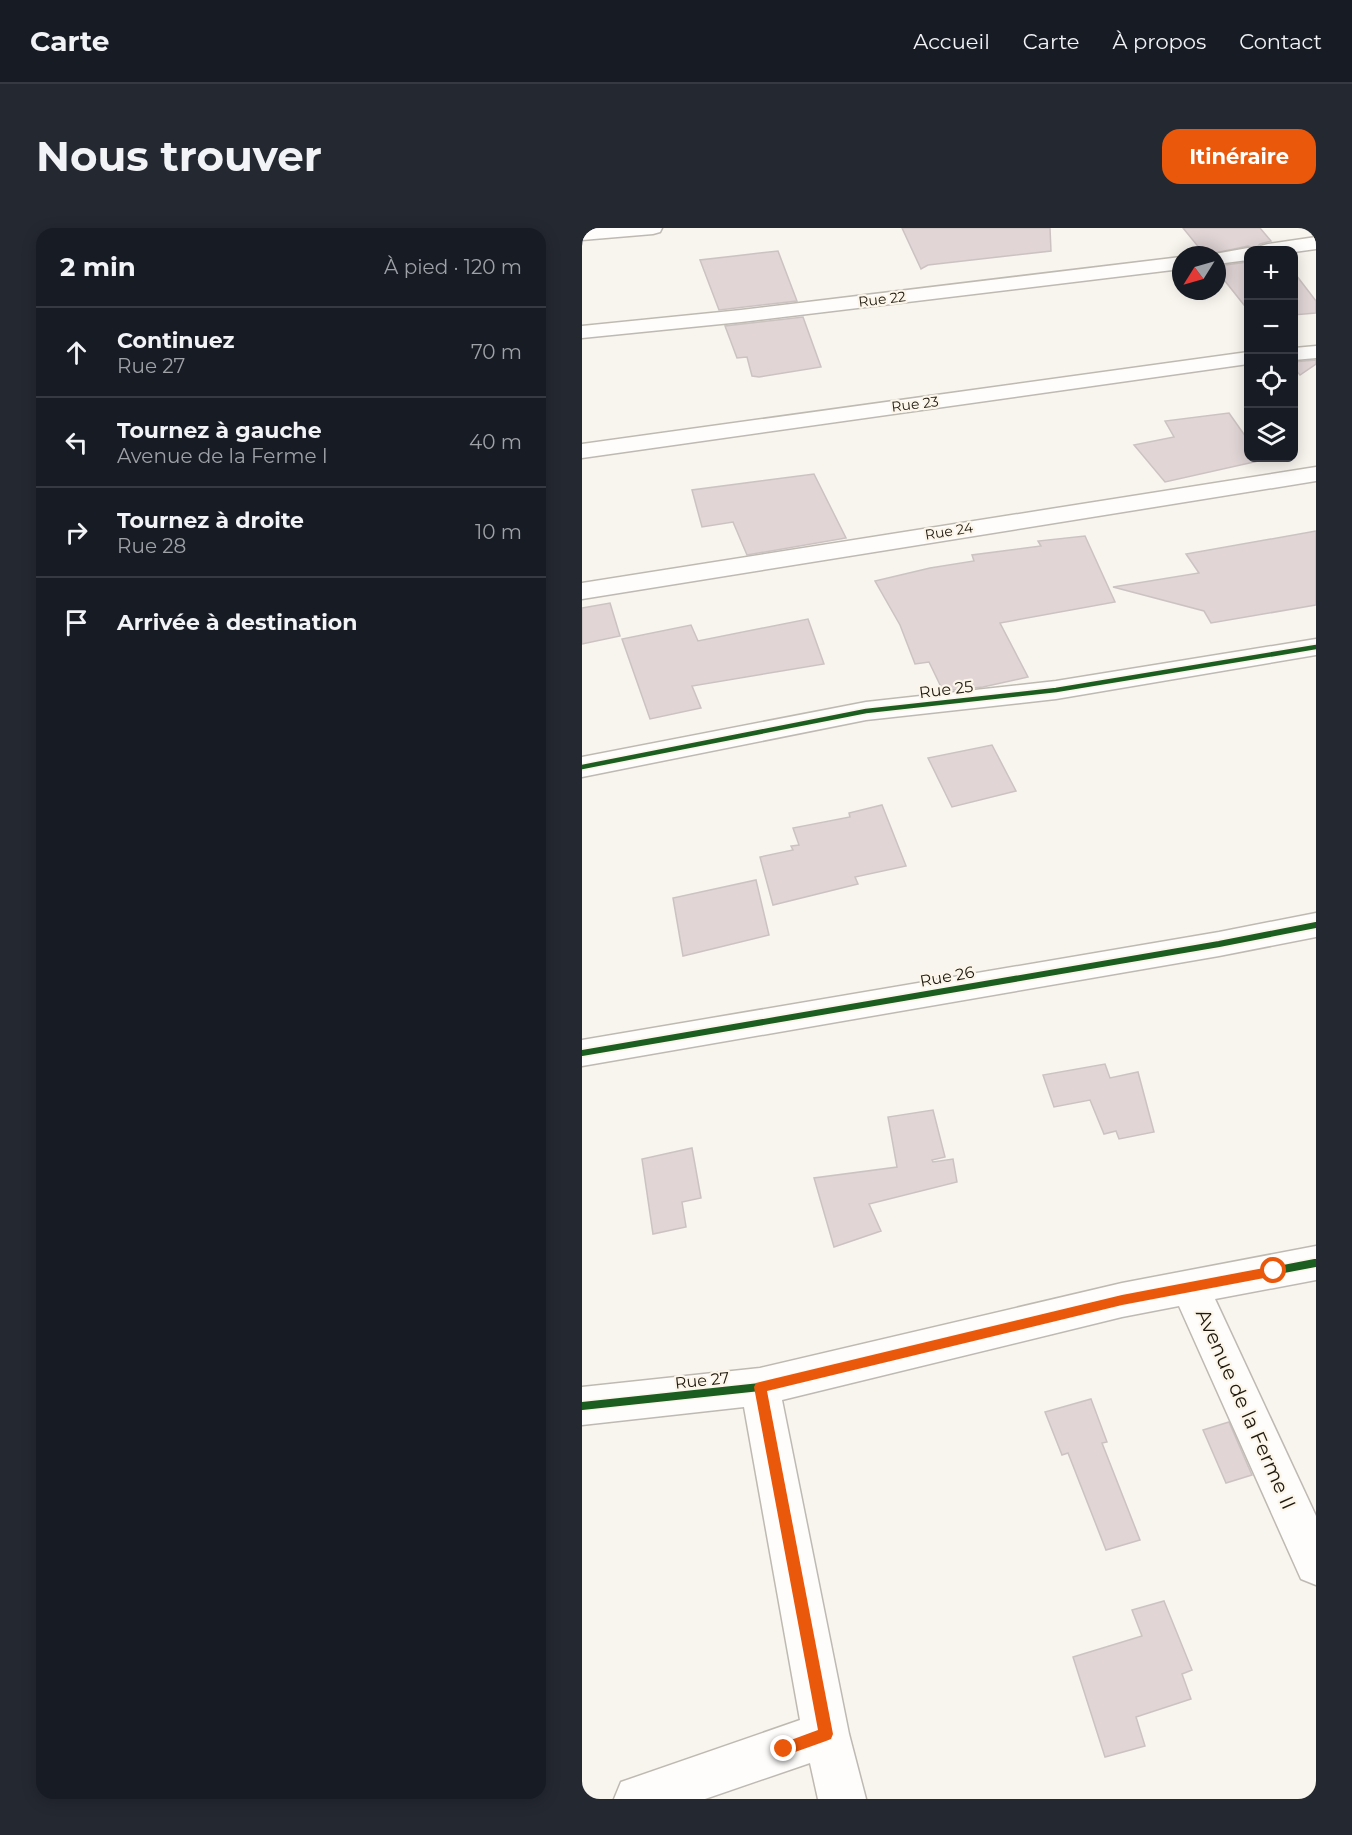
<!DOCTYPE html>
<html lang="fr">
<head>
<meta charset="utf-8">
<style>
  :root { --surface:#171b24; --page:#242831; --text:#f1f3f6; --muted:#9ea1a6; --line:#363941; --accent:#ea580c }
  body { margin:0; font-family:Montserrat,sans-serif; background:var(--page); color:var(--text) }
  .controls { position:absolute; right:18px; top:18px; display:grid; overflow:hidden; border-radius:12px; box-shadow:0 3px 15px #0003 }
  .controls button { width:54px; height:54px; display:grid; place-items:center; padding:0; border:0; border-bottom:2px solid var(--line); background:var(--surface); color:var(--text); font:30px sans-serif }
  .compass { position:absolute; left:590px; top:18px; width:54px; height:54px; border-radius:50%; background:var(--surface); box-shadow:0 3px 15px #0003; rotate:233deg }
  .stop { position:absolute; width:18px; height:18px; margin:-14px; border:4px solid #ea580c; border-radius:50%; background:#fff }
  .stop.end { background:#ea580c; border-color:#fff; box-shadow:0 2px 6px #0008 }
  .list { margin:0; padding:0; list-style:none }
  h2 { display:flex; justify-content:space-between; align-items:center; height:78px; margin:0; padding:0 24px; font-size:26px }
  h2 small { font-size:20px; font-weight:400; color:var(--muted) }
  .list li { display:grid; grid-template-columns:39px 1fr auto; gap:18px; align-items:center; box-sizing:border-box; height:90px; padding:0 24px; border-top:2px solid var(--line) }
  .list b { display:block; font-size:22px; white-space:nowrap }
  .list p { margin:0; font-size:20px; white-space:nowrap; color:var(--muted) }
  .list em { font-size:20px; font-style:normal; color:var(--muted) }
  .icon { flex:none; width:33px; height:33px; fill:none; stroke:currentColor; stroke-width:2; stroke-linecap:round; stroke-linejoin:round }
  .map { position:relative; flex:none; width:734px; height:1571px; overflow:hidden; border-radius:18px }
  header { display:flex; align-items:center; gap:36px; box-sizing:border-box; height:84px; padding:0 30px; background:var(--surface); border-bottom:2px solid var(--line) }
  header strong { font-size:28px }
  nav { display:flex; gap:33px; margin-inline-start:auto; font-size:21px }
  .intro { display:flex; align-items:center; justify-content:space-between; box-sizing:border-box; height:144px; padding:0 36px }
  h1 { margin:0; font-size:42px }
  .button { padding:15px 27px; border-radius:18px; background:var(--accent); color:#fff; font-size:21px; font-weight:700 }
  main { display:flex; gap:36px; padding:0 36px }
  aside { flex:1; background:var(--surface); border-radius:18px; box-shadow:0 3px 15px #0003 }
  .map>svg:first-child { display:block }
</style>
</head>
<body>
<header>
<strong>Carte</strong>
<nav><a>Accueil</a><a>Carte</a><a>À propos</a><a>Contact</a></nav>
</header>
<div class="intro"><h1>Nous trouver</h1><a class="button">Itinéraire</a></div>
<main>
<aside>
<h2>2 min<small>À pied · 120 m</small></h2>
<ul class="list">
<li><svg class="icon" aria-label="ahead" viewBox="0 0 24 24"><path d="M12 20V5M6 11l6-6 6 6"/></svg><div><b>Continuez</b><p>Rue 27</p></div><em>70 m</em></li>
<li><svg class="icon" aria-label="left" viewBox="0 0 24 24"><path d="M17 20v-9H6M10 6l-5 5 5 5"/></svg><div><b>Tournez à gauche</b><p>Avenue de la Ferme I</p></div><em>40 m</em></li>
<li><svg class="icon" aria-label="right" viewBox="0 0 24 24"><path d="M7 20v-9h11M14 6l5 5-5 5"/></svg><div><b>Tournez à droite</b><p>Rue 28</p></div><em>10 m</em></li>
<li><svg class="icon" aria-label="arrive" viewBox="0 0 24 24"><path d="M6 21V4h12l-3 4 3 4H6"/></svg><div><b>Arrivée à destination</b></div></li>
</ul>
</aside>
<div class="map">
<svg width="734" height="1571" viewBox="0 0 734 1571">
  <rect width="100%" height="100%" fill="#f8f4ee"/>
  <path fill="#e1d5d6" stroke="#cbc3c2" stroke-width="1.5" d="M320,0H468L469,23L346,37L339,41Z
    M601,0H678L689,13L678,16L674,20L666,18L623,27Z
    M196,23L215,73L137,82L118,32Z
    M666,34V82L635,43V38Z
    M711,43L734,73V85L711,87Z
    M221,89L239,139L177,149L170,148L165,129L155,130L143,98Z
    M734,132V136L718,147L711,139V134Z
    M647,185L666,212V230H680L681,232L583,254L552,217L592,209L583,193Z
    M232,246L264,310L165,327L151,294L120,299L110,262Z
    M734,303V377L629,395L622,383L531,359L617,345L604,326Z
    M503,308L533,374L418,395L446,449L401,459L361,463L347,434L333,436L318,397L293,353L348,340L392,333L390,327L459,318L456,313Z
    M28,375L38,408L0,416V380Z
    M226,391L242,436L110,458L119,480L68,491L40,411L109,397L116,413Z
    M410,517L434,563L370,579L346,530Z
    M300,577L324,638L273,649L276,656L191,677L178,629L211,622L209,618L217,617L211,600L268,589L267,585Z
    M174,652L187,707L101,728L91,670Z
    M523,836L528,850L556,844L572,904L537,911L534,903L522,906L508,872L472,879L461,847Z
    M351,882L363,929L350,932L351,934L371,931L375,954L287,976L299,1003L252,1019L232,950L315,939L306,889Z
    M110,920L119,970L100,974L104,999L71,1006L60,931Z
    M509,1171L525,1214L520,1215L558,1312L524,1322L486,1225L480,1227L463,1184Z
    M647,1194L670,1247L644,1255L621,1202Z
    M582,1373L610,1442L600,1446L609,1471L554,1489L563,1518L523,1529L491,1429L560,1408L550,1382Z"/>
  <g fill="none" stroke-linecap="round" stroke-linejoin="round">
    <g stroke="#bebab2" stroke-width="3">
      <path id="minor" d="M0,0H80L78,4L71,6L0,12Z
        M734,9V21L712,24L676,22L679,18L686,16Z
        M666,20L673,22H666V32L635,36V27H627Z
        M599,29V41L159,94L0,110V98L159,82Z
        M734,118V130L712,132V120Z
        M666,124V136L0,230V216Z
        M734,239V253L0,371V355Z
        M734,411V427L474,471L284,492L0,549V529L284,474L474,453Z
        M734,685V709L637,728L0,838V812L637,704Z
        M734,1018V1052L633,1071L734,1288V1357L719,1351L597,1078L540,1089L200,1172L267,1506L284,1571H236L228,1535L123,1571H32L39,1554L218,1492L162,1179L0,1197V1159L178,1140L540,1055Z"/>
    </g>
    <use href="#minor" fill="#fefdfc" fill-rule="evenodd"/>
    <g stroke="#fcf5ea" stroke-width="8">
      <path id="cycleway-far2" d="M0,539L284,483L474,462L734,419"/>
    </g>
    <g stroke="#fcf5ea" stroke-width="10">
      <path id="cycleway-far1" d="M0,825L637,716L734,697
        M725,1037L734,1035"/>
    </g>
    <g stroke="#fcf5ea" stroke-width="11">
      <path id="cycleway" d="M0,1178L178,1159L540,1072L733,1035"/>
    </g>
    <use href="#cycleway-far2" stroke="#1b5e20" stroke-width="4.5"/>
    <use href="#cycleway-far1" stroke="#1b5e20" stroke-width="6"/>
    <use href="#cycleway" stroke="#1b5e20" stroke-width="8"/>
  </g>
  <path fill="#ea580c" d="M692,1038L698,1043L692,1048L540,1077L185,1163L251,1506L249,1511L244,1513L202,1528L198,1526L196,1521L198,1516L236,1502L172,1159L174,1155L540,1067Z"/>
  <g text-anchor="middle" stroke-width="4.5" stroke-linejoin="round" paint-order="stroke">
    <g font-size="14" fill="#1f180e" stroke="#fcf5ea">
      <text transform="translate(300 71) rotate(-7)" y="5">Rue 22</text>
      <text transform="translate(333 176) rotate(-7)" y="5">Rue 23</text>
      <text transform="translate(367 303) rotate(-9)" y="5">Rue 24</text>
    </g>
    <g font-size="16" fill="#1f180e" stroke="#fcf5ea">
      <text transform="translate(364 461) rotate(-7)" y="6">Rue 25</text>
      <text transform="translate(365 748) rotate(-10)" y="6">Rue 26</text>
      <text transform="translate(120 1152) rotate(-6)" y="6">Rue 27</text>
    </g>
    <g font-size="20" fill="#1f180e" stroke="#fcf5ea">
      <text transform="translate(664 1181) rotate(66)" y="7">Avenue de la Ferme II</text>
    </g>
  </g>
</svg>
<div class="controls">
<button>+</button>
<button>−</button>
<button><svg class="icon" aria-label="locate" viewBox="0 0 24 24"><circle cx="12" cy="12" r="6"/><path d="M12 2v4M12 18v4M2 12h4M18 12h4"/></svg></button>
<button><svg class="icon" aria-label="layers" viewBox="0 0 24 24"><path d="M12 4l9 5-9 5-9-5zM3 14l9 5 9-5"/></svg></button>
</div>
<svg class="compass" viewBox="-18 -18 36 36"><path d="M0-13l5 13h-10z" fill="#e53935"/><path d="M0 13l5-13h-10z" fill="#9ea1a6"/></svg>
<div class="stop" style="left:692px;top:1043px"></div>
<div class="stop end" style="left:202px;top:1521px"></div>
</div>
</main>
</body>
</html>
